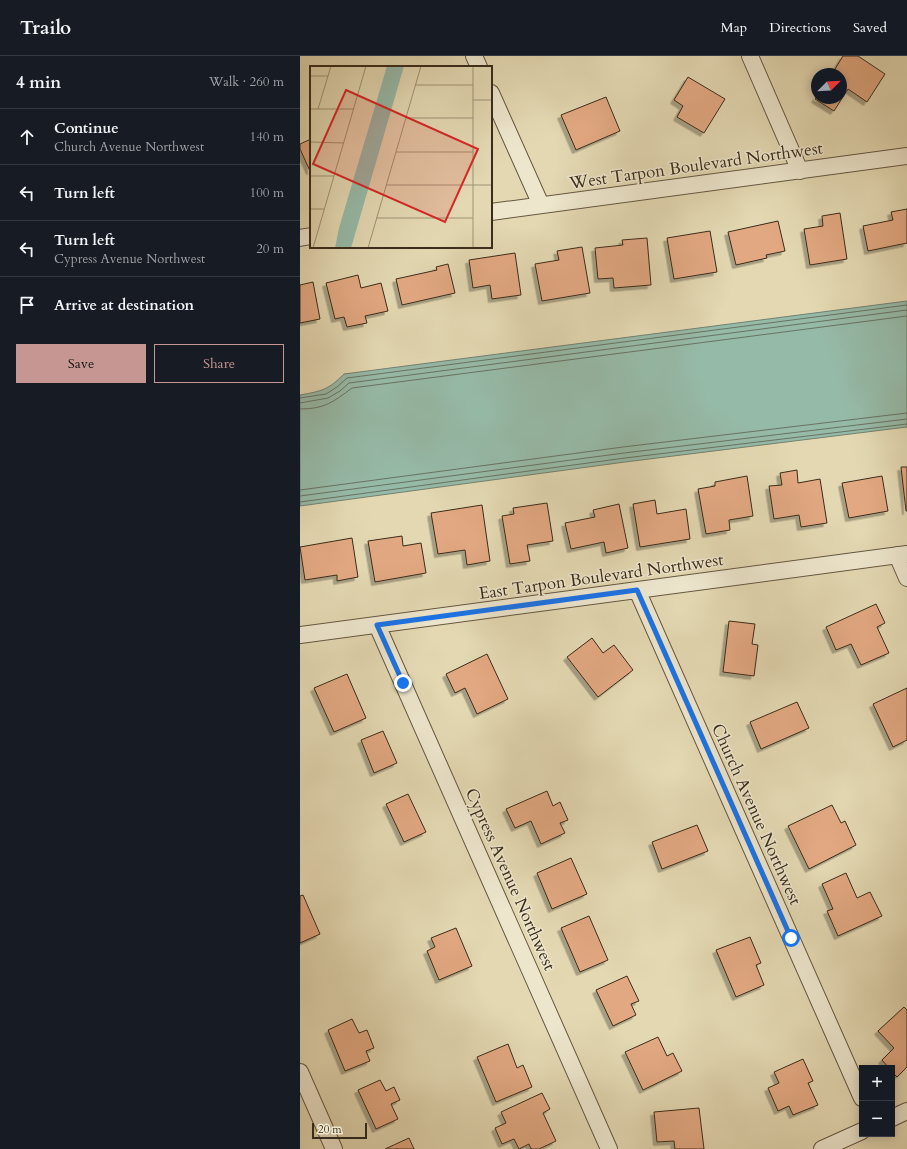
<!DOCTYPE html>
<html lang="en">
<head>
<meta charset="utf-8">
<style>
  :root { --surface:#171b24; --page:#242831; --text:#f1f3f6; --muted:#9ea1a6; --line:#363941; --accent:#c59692 }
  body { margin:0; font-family:Cardo,serif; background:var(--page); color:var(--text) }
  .controls { position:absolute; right:12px; bottom:12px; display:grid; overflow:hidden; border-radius:0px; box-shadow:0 2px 10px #0003 }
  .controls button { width:36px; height:36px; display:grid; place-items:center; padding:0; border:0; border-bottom:1px solid var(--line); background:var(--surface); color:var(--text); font:20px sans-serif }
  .compass { position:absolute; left:511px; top:12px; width:36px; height:36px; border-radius:50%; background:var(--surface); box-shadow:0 2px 10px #0003; rotate:66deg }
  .scale { position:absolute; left:12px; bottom:10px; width:55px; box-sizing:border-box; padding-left:4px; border:2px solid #3a2c1b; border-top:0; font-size:11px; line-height:14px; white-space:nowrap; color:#3a2c1b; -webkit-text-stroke:3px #ede6cd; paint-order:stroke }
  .stop { position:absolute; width:12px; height:12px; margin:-9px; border:3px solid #1a73e8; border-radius:50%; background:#fff }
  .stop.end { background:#1a73e8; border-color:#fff; box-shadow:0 1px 4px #0008 }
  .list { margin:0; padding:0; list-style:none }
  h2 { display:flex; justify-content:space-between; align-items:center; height:52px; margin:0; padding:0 16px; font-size:17px }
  h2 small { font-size:13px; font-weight:400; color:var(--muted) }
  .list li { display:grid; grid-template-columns:26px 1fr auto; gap:12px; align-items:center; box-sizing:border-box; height:56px; padding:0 16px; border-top:1px solid var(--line) }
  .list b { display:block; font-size:15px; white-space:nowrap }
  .list p { margin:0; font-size:13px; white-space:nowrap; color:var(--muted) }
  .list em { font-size:13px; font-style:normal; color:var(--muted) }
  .actions { display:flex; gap:8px; padding:12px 16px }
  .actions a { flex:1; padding:9px 0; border:1px solid var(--accent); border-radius:0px; text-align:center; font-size:14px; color:var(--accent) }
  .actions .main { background:var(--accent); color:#111 }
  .icon { flex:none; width:22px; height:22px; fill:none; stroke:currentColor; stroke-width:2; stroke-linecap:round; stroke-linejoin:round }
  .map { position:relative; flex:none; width:607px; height:1093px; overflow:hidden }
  header { display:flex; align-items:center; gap:24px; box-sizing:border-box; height:56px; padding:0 20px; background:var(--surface); border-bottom:1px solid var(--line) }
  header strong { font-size:19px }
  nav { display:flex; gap:22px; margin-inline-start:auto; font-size:14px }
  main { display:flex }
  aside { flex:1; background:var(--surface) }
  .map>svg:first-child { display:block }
</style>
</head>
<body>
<header>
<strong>Trailo</strong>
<nav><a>Map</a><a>Directions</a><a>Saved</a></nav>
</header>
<main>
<aside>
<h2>4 min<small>Walk · 260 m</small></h2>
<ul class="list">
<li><svg class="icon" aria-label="ahead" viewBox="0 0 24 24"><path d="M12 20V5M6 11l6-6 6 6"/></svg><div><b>Continue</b><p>Church Avenue Northwest</p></div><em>140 m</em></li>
<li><svg class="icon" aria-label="left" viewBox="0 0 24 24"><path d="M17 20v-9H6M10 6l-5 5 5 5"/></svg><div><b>Turn left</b></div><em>100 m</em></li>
<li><svg class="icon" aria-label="left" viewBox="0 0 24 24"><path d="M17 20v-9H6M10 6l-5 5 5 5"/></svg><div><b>Turn left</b><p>Cypress Avenue Northwest</p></div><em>20 m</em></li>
<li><svg class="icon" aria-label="arrive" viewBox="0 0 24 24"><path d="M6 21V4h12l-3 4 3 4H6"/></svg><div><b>Arrive at destination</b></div></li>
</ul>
<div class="actions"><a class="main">Save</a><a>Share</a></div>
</aside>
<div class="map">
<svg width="607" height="1093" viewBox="0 0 607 1093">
  <defs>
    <filter id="shadow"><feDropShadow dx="-3.5" dy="3.5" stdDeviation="0" flood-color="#0004"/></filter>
  </defs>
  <rect width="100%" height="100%" fill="#e3d8b2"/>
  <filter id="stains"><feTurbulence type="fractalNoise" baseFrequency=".005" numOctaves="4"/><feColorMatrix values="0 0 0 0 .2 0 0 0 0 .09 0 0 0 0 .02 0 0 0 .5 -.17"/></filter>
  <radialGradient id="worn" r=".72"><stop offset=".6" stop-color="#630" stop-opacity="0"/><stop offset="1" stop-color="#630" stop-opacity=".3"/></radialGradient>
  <path fill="#96baa8" stroke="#718170" d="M607,245V371L325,406L0,450V339C22,335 28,334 44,318Z"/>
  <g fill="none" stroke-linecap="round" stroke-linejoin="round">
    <path stroke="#687362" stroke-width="1" d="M0,342L26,338L37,331L47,322L607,249
      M0,347L28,342L40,335L49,327L607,254
      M0,353C25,353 33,346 52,332L607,260
      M0,434L323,391L607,357
      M0,440L324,397L607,363
      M0,446L325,402L607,368"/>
  </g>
  <path fill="#e2a881" stroke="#3a2c1b" filter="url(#shadow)" d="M543,0H558L585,18L567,46L548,33L534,55L515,43L517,40V42H541V18H532Z
    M388,21L425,43L404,77L377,61L383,50L374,44Z
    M306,41L320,75L276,94L261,59Z
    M11,83V115H10L0,93V88Z
    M607,153V187L568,195L563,170L593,164L591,156Z
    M540,157L547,203L510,209L504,173L523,170L522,160Z
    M478,165L485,195L466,199L467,202L436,209L428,176Z
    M410,175L417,216L374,223L367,182Z
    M347,182L351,229L314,232L313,222L298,223L295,192L323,189L322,184Z
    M282,191L290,237L242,245L235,208L259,204L257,195Z
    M215,197L221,239L192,243L190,229L173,232L169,204Z
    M148,208L155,237L102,249L96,223L137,214L136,211Z
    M58,219L61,232L81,227L88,255L65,260L67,267L47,271L44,261L35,263L26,227Z
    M13,226L20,263L0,267V229Z
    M601,411H607V455H606Z
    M497,414L498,427L520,423L527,467L501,471L499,459L474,463L469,430L482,429L480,417Z
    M447,420L453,460L429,464L430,474L406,478L398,433L415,430V426Z
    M582,420L588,455L549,462L542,427Z
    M355,444L357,458L386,453L390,483L340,491L333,448Z
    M247,447L253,485L227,489L230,505L210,508L202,460L214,458L213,452Z
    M319,448L328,492L306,497L304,486L271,493L265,467L295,461L293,454Z
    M182,449L190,505L167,509L165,494L138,498L131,457Z
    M102,480L103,490L121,487L126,517L75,526L68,485Z
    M52,482L58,521L37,525V519L5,524L0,491Z
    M576,548L585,567L577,571L589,597L561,609L551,588L536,594L526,571Z
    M429,565L455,568L452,588L458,589L454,620L423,616Z
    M292,582L303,597L314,589L333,614L298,641L267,601Z
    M187,598L208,643L177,658L165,632L155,637L146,618Z
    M47,618L66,662L34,676L14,632Z
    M607,632V684L593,691L573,648Z
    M497,646L509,672L461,693L450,666Z
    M83,675L97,707L74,717L61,684Z
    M247,735L253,750L260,746L268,764L260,767L265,777L241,788L231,765L215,772L206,753Z
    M108,738L126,776L104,786L86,748Z
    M532,749L541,767L545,765L556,789L509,813L488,770Z
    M397,769L408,795L362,813L352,786Z
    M271,802L287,838L252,853L237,817Z
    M546,817L557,842L570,836L582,860L538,880L527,855L533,853L522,828Z
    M3,839L20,878L0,887V840Z
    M289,860L308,904L280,916L261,872Z
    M156,872L172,910L139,924L127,895L135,891L131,882Z
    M450,881L461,907L456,909L464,929L436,941L416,894Z
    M327,920L339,945L331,948L336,959L313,970L296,934Z
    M604,951L607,954V1011L597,1021L592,1016V1012H589L582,1004L594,992L578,975Z
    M52,963L59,977L67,974L74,992L66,995L70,1005L45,1015L28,974Z
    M358,981L367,1000L373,997L382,1015L343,1034L325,996Z
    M208,988L217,1012L223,1009L232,1031L196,1046L177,1001Z
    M503,1003L513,1025L508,1027L518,1049L493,1059L489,1050L478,1055L468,1032L479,1027L474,1016Z
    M80,1024L86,1035L94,1031L100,1044L91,1048L98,1063L76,1073L58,1034Z
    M242,1037L250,1053L243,1057L256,1085L239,1093H231L229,1088L219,1093L214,1083L202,1088L195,1072L206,1067L201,1056Z
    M399,1052L404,1093H375L374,1085L357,1086L354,1056Z
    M109,1082L114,1093H85Z"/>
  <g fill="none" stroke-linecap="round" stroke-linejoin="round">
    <g stroke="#645741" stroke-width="18">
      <path id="minor" d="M174,0L179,11
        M450,0L500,115
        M191,37L241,149
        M191,156L607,100
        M0,182L11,180
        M597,499L607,522
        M337,534L562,1042
        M77,569L309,1093
        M0,579L607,498
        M0,1016L34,1093
        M592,1062L607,1055
        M522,1093L562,1075"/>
    </g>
    <use href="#minor" stroke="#ede6cd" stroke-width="16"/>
  </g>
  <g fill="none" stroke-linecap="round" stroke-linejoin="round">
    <path stroke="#1a73e8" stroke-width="5" d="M103,627L77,569L337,534L491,882"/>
  </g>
  <g text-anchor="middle" stroke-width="3" stroke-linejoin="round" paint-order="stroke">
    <g font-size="17" fill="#3a2c1b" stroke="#ede6cd">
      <text transform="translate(396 109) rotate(-8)" y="6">West Tarpon Boulevard Northwest</text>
      <text transform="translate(301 520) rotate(-8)" y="6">East Tarpon Boulevard Northwest</text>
      <text transform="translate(457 758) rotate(66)" y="6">Church Avenue Northwest</text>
      <text transform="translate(211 823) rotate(66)" y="6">Cypress Avenue Northwest</text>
    </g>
  </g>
  <g transform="translate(10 10)">
    <rect width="182" height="182" fill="#e3d8b2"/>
    <path d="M77,0H94L41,182H25L29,162Z" fill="#96baa8"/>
    <path fill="none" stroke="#9f9376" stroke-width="1" d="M0,10H18M105,19H163M163,34H182M0,43H44M8,43L21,0M96,52H163M0,76L34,77M86,86H163M0,110H24M76,119H182M0,143H14M66,152H163M3,182L56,0M58,182L111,0M163,182V0"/>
    <path fill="#d62828" fill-opacity="0.15" stroke="#d62828" stroke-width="2" d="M36,24L168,83L135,156L3,98Z"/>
    <rect width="182" height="182" fill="none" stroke="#3a2c1b" stroke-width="2"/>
  </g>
  <rect width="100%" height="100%" filter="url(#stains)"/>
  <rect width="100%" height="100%" fill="url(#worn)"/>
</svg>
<div class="controls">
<button>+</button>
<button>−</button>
</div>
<svg class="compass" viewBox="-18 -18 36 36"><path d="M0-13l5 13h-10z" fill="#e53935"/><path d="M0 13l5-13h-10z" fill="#9ea1a6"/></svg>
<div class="scale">20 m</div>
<div class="stop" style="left:491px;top:882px"></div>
<div class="stop end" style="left:103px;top:627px"></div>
</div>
</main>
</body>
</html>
